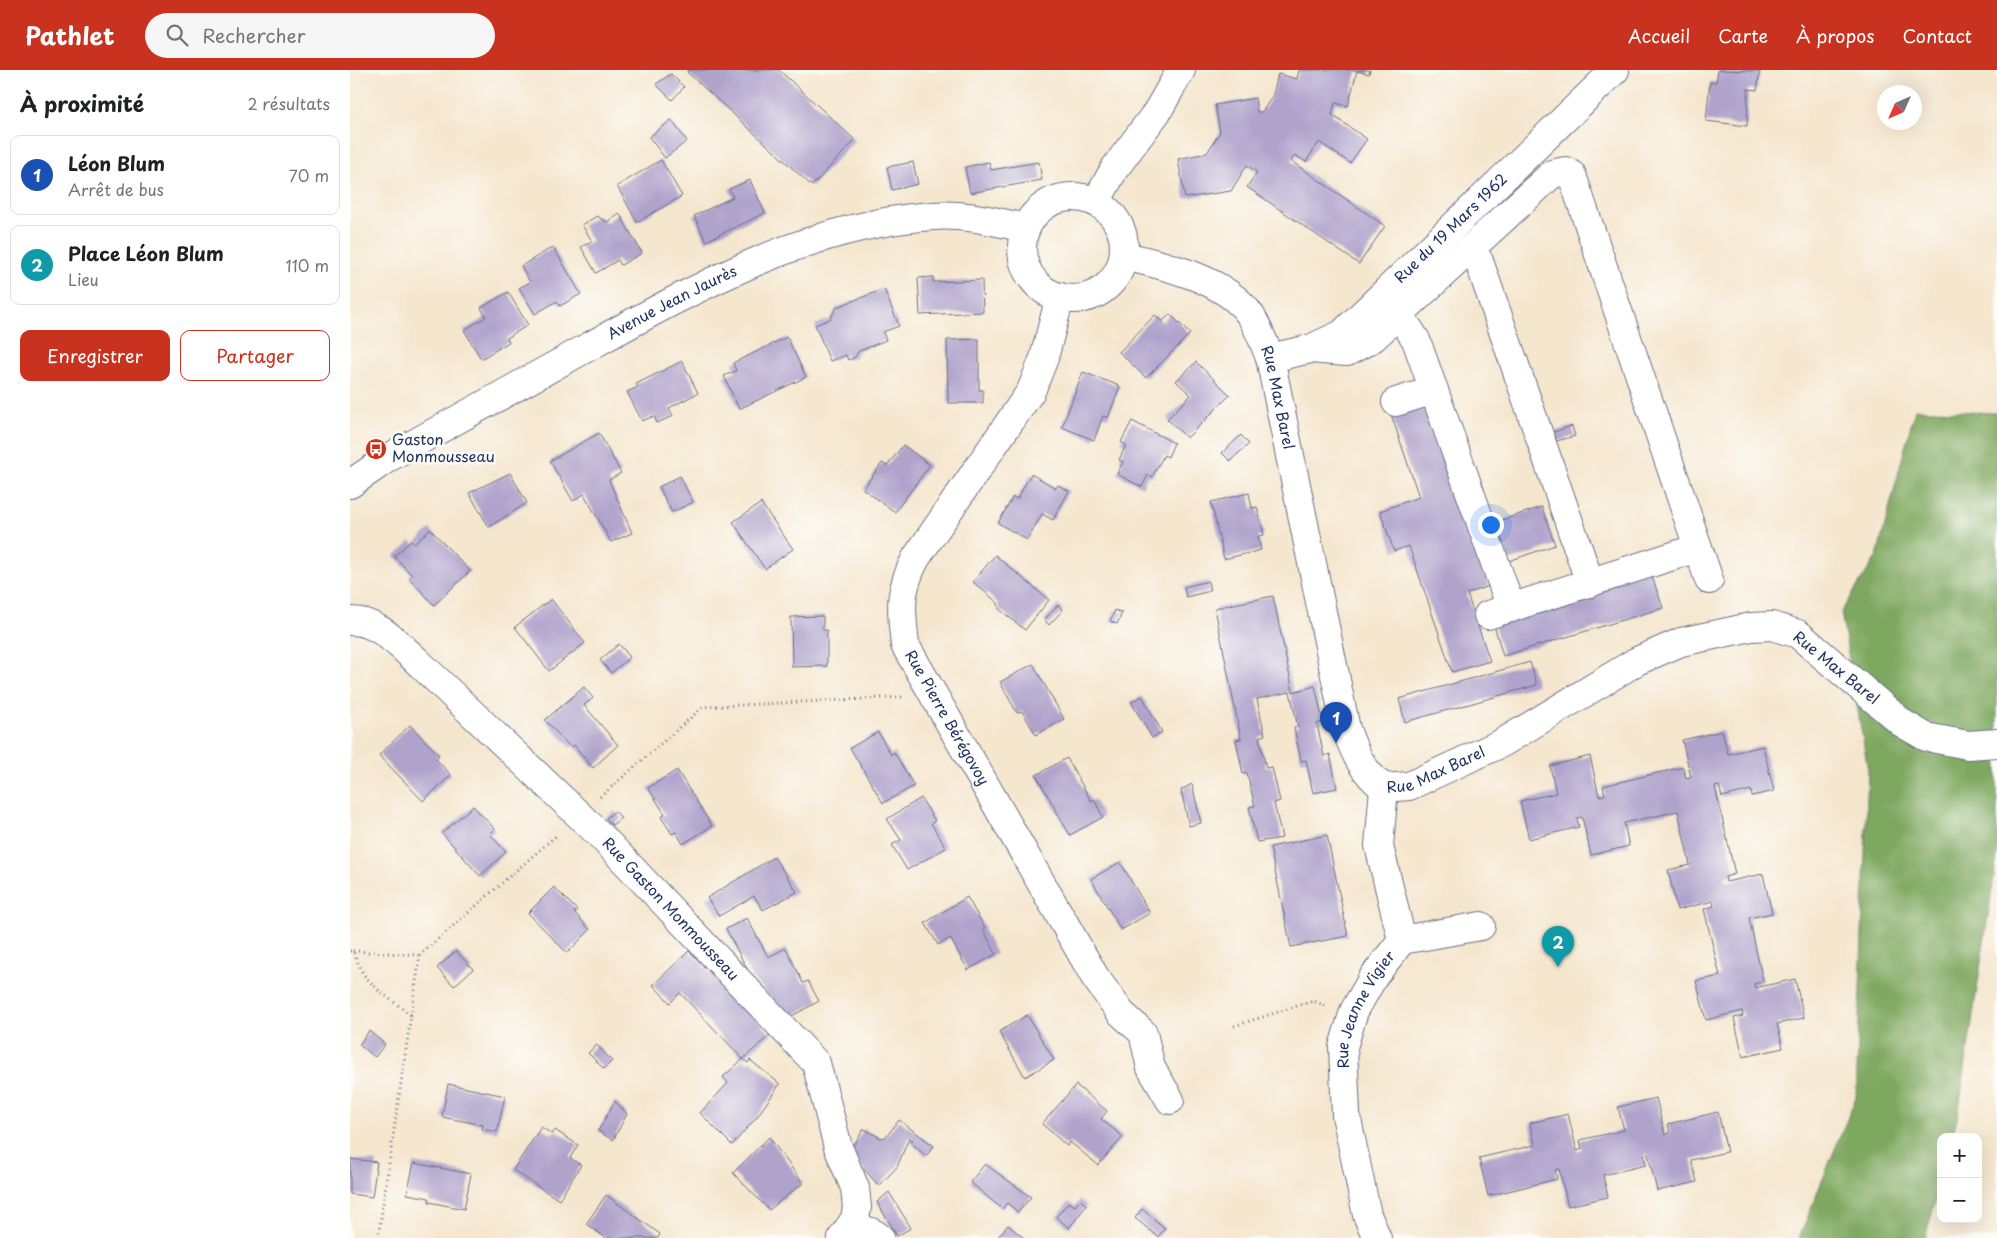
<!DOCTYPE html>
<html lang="fr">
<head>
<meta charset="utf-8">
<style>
  :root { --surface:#fff; --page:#f6f6f6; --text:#202124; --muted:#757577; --line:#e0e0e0; --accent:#c8321e }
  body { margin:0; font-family:"Playpen Sans",sans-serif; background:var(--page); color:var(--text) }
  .controls { position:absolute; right:15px; bottom:15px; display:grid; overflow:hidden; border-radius:10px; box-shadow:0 5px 20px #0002 }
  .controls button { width:45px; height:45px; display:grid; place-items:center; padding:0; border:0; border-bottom:1px solid var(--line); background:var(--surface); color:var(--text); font:25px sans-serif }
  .compass { position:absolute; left:1527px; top:15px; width:45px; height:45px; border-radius:50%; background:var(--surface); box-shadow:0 5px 20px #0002; rotate:225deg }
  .you { position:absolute; left:1140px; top:454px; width:18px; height:18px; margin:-12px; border:4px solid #fff; border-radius:50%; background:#1a73e8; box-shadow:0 0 0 8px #1a73e833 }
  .badge { display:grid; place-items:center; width:32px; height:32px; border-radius:50%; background:var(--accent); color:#fff; font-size:16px; font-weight:700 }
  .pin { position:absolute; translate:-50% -41px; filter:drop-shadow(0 1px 2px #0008) }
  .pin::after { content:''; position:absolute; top:26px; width:18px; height:15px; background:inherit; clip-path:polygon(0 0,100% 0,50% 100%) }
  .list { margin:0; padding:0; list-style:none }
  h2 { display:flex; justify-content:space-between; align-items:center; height:65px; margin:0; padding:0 20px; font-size:21px }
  h2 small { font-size:16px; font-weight:400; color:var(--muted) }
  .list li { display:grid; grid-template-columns:32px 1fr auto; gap:15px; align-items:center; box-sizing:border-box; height:80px; margin:0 10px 10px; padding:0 10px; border:1px solid var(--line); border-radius:10px }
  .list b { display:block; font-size:19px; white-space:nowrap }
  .list p { margin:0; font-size:16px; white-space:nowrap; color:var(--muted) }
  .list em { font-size:16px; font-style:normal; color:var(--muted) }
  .actions { display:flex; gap:10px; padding:15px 20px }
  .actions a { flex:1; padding:11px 0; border:1px solid var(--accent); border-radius:10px; text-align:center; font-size:18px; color:var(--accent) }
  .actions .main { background:var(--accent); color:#fff }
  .icon { flex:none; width:28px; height:28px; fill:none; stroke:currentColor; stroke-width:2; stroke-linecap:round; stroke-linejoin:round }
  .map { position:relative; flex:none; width:1647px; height:1168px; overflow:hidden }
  header { display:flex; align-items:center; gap:30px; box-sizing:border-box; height:70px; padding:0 25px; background:var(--accent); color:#fff }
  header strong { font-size:24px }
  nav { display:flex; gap:28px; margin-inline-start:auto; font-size:18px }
  .search { width:350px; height:45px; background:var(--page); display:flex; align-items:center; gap:12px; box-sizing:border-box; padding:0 18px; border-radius:28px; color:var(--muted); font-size:19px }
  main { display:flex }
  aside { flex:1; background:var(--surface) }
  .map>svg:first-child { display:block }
</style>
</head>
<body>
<header>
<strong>Pathlet</strong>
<div class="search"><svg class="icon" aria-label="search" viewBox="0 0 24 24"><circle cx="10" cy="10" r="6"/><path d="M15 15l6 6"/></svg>Rechercher</div>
<nav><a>Accueil</a><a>Carte</a><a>À propos</a><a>Contact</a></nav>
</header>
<main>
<aside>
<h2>À proximité<small>2 résultats</small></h2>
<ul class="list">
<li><span class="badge" style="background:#1a4fb4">1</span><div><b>Léon Blum</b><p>Arrêt de bus</p></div><em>70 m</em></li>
<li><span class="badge" style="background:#0f9aa8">2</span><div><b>Place Léon Blum</b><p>Lieu</p></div><em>110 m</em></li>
</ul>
<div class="actions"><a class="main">Enregistrer</a><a>Partager</a></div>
</aside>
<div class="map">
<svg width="1647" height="1168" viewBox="0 0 1647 1168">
  <rect width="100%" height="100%" fill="#fdfcf7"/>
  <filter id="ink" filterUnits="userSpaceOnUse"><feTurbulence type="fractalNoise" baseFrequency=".02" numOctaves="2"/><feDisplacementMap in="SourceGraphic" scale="10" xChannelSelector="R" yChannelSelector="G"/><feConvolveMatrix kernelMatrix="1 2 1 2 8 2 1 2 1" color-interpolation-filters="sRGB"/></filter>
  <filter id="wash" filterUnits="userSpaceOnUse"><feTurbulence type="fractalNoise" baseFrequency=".0096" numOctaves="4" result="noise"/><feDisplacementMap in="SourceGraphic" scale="20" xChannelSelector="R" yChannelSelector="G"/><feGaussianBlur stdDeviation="1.12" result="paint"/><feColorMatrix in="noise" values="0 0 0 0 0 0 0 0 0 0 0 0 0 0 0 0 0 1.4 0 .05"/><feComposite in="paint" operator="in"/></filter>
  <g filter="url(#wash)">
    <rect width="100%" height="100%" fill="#f5e6ce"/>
    <path fill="#7ea75f" stroke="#4c6b5e" d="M1565,339L1647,343V786L1608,1045L1602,1067H1591V1110L1575,1168H1449L1506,1027L1518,700L1491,542L1527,486Z"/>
    <g id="blocks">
      <path fill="#afa3cc" d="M338,0H429L505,70L462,116L337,2Z
        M949,0H1020L1019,4L1007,1L998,36L985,33L982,45L1017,69L1000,93L969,72L956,92L945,85L941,91L1035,156L1009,194L897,117L907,102L897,95L881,121L835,128L828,89L857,83L870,62L865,35L905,28L907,42H912L923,25L928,4L947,9Z
        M1368,0L1410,1L1407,20L1398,19L1397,56L1356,51L1360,12H1366Z
        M321,4L334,17L322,30L306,14Z
        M321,50L337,71L315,88L299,67Z
        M311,90L332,126L287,152L267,116Z
        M563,92L568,114L542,120L537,97Z
        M639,92L641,100L689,92L692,110L620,123L615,97Z
        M400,110L415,143L356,171L344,146L383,127L379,119Z
        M269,143L292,183L271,195L268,190L246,203L231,177L242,171L232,155L247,146L257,152Z
        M203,177L231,224L210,236L207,231L185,244L169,218L180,212L171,196Z
        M583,207V212L632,210L633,242L570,245L568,208Z
        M534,219L549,256L533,262L536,270L509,281L504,288L498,290L496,285L480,291L465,255L480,249L487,237Z
        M158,222L178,255L157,268L159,272L131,289L114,260L136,247L131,238Z
        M820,244L840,264L796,308L769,282L805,245L812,252Z
        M437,267L456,307L389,339L374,306L386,301L383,293Z
        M629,269V320H633V333H598L597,270Z
        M332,291L348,323L319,338L323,346L307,353L304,346L292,351L277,322L288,317L286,314Z
        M846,292L880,325L837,368L817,349L841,325L826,311Z
        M733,302L770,316L758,348L753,346L744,370L712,357Z
        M1076,333L1139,516L1117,524L1140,591L1102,602L1059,476L1044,481L1030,441L1069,427L1041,344Z
        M782,351L824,373L818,387L814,385L802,407L798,405L792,417L767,404L773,392L769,390L776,375L771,372Z
        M1222,356L1225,366L1199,373L1197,364Z
        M249,363L271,403L259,410L282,463L261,472L234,424L223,431L200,391Z
        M891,365L899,374L880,391L872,383Z
        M553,375L580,395L545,442L513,419L532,393L537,396Z
        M160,403L177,433L139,457L119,423Z
        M681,404L706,418L708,415L719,421L703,450L692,444L677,470L648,453L663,427L667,429Z
        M330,406L343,432L323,442L321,441L309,417Z
        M899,423L902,438L907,437L914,465L908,466L911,480L874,489L861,432Z
        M411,433L443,479L415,499L383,452Z
        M1192,437L1205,475L1159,491L1146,452Z
        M80,459L120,501L84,535L59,508L62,505L44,486L61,471L64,474Z
        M645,485L699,530L675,560L649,539L648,533L623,512Z
        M1300,501L1313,538L1153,586L1142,548Z
        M858,511L860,521L836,527L834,517Z
        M923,526L943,622L965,616L973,652L967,654L974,686L980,684L987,718L963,723L956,690L951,691L944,658L948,657L940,622L907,629L915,665L909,667L916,698L922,697L930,731L924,733L932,768L907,772L899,737L905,736L897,703L893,704L886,670L891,669L865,538Z
        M201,529L235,573L199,601L165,557Z
        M708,535L713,540L699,555L694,550Z
        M765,540L772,543L767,554L760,551Z
        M473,546V560H477V596L442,597L441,547Z
        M269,574L280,587L261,603L250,590Z
        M1180,592L1187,615L1055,652L1049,629Z
        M683,594L714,649L686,665L672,641L667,643L650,612Z
        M234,617L243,628L234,635L268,675L243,698L224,675L221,678L195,650Z
        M792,626L812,662L802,668L781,632Z
        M60,655L89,685L86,689L101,705L73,731L29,685Z
        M1372,661L1378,684L1413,676L1424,721L1402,726L1401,720L1372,727L1369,716L1365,717L1385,804L1375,807L1376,812L1413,804L1422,843L1399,848L1413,911L1404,914L1405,918L1445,909L1454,948L1427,954L1433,978L1393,987L1384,948L1393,946L1392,941L1356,950L1346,911L1370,906L1354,839L1364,836L1363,831L1327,840L1318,800L1340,795L1328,741L1274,753L1279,776L1241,785L1232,747L1227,748L1229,757L1179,769L1170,731L1206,723L1200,696L1240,686L1249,726L1255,725L1253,716L1333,697L1336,708L1341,707L1332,670Z
        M528,662L541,685L544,682L564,716L533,733L500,678Z
        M717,688L741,731L744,729L753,747L720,765L686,705Z
        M327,700L362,756L333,774L326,762L322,764L311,747L315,744L298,718Z
        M842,714L851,753L839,756L831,720Z
        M571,728L585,751L581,753L596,778L557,800L542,775L551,770L537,749Z
        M123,736L145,759L140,764L156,782L130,806L92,763Z
        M265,741L271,748L262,755L256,748Z
        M977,765L998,866L941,877L920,777Z
        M424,787L447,822L413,840L404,826L369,846L357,828Z
        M770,792L800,843L771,860L741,809Z
        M204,817L227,840L224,842L240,860L217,883L178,843Z
        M617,827L635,858L633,859L646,884L618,900L600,868L588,875L575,853Z
        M397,848L418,887L436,878L453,913L458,911L469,931L440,947L402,908L376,859Z
        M106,881L123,899L104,916L87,898Z
        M339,881L421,964L393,989L398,993L400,990L430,1014L406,1048L382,1075L350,1043L378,1013L373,1007L393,989L330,923L320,933L303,915Z
        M677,945L704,990L675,1007L649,962Z
        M19,961L35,974L25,987L9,975Z
        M247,975L262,991L254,999L238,983Z
        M98,1014L155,1026L147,1062L132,1059L133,1055L92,1047Z
        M726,1015L757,1041L751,1049L773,1067L748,1095L720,1072L717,1076L692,1054Z
        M1306,1028L1315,1065L1320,1063L1318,1054L1368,1042L1377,1082L1341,1090L1347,1112L1307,1121L1298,1084L1294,1085L1296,1095L1253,1105L1258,1127L1218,1136L1209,1099L1205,1100L1207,1109L1138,1126L1129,1088L1185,1075L1180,1053L1218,1044L1227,1081L1232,1079L1230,1070L1274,1060L1268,1037Z
        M265,1031L277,1044L263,1070L248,1061Z
        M549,1050L584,1076L576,1086L560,1072L563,1070L559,1068L547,1097L529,1116L499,1082L514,1059L531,1068L536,1067Z
        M191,1057L202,1064L205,1060L228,1075L220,1088L231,1095L209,1130L163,1100Z
        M419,1067L453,1113L419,1140L383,1103Z
        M0,1089L27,1092L22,1127L0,1124Z
        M64,1093L121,1104L114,1139L79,1132V1128L57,1124Z
        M635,1094L681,1127L668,1142L657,1133L652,1139L620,1112Z
        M539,1122L561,1158L547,1166L527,1132Z
        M256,1125L310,1164L308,1168H256L236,1154Z
        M730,1130L737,1135L719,1158L706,1147L719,1132L725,1136Z
        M792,1139L815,1158L808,1167L785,1148Z
        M658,1155L674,1168H647Z"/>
    </g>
  </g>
  <g filter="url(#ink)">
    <use href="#blocks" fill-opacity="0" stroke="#676f85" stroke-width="1"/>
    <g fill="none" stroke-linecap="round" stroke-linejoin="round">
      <g stroke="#676f85" stroke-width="30">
        <g id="minor">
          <circle cx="723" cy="178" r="51"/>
          <path d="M746,132L765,98L807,42L831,0"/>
          <path d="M1119,180L1129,191L1240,513"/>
          <path id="s1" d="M774,186C814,195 876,209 901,246C909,259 914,273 920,288L996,659C1005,684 1013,702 1034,718L1059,716L1152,673L1287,591L1331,572L1401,557L1422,556L1448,564L1552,653L1576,667L1618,675L1647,673"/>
          <path id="s2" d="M710,227L694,288L681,321L566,488C548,522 551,539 555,575L745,907L771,943L793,963L801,998L820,1030"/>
          <path d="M1049,244L1066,270L1161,538"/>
          <path d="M960,279L997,282L1023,268L1202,104L1216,101L1222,105L1359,510"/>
          <path id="s3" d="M920,288L960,279L992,264L1265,0"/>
          <path d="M1046,332L1084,320"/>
          <path id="s4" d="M0,414L38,388C105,351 172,314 240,276C347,217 458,155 582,146C613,143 646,152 676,158"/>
          <path d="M1138,545L1348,478"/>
          <path id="s5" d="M0,551C27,550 48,574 67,591L251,766L466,993L488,1077L505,1118L507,1137L505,1149L492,1168"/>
          <path d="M1034,718L1029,776L1052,870"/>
          <path d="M1052,870L1131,856"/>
          <path d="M494,1166C508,1159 518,1157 530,1168"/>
          <path id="s6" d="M1027,1168L1017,1145L996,1045L993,977L1004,941L1024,906L1052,870"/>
        </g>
      </g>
      <path stroke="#676f85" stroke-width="3" stroke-dasharray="1 4" stroke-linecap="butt" d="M250,727L353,637L553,627
        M0,881H3L13,904L28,920L62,946
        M3,881L70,885
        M884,956L963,931L976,936
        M28,1168L70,885L208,764"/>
      <use href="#minor" stroke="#fff" stroke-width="28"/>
    </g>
  </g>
  <defs>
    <g id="bus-disc" transform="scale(1.125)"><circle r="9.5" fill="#c8321e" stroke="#fdfcf7"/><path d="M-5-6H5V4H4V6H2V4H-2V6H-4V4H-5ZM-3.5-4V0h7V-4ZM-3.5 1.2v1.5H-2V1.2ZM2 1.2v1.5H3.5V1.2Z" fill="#fff"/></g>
  </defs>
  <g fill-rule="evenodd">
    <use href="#bus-disc" x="26" y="379"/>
  </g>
  <g text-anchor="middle" stroke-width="5" stroke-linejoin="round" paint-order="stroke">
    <g font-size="15" fill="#1b2f5e" stroke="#fdfcf7">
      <text dy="5" stroke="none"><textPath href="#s3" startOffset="228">Rue du 19 Mars 1962</textPath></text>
      <text dy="5" stroke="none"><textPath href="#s4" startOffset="370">Avenue Jean Jaurès</textPath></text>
      <text dy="5" stroke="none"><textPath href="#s1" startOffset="230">Rue Max Barel</textPath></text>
      <text transform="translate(1486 598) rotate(39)" y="5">Rue Max Barel</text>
      <text dy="5" stroke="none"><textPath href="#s2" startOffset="475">Rue Pierre Bérégovoy</textPath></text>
      <text dy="5" stroke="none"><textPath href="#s1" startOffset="695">Rue Max Barel</textPath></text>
      <text dy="5" stroke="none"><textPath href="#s5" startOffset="435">Rue Gaston Monmousseau</textPath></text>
      <text dy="5" stroke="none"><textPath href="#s6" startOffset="238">Rue Jeanne Vigier</textPath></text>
    </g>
    <g font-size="15" fill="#1b2f5e" stroke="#fdfcf7" text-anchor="start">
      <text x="42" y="375">Gaston<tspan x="42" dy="17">Monmousseau</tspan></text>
    </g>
  </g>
</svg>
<div class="controls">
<button>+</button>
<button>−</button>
</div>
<svg class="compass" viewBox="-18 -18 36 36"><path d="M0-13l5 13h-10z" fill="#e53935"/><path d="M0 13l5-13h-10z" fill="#757577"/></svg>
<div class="you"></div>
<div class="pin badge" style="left:986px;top:673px;background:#1a4fb4">1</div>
<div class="pin badge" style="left:1208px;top:897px;background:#0f9aa8">2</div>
</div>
</main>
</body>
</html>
